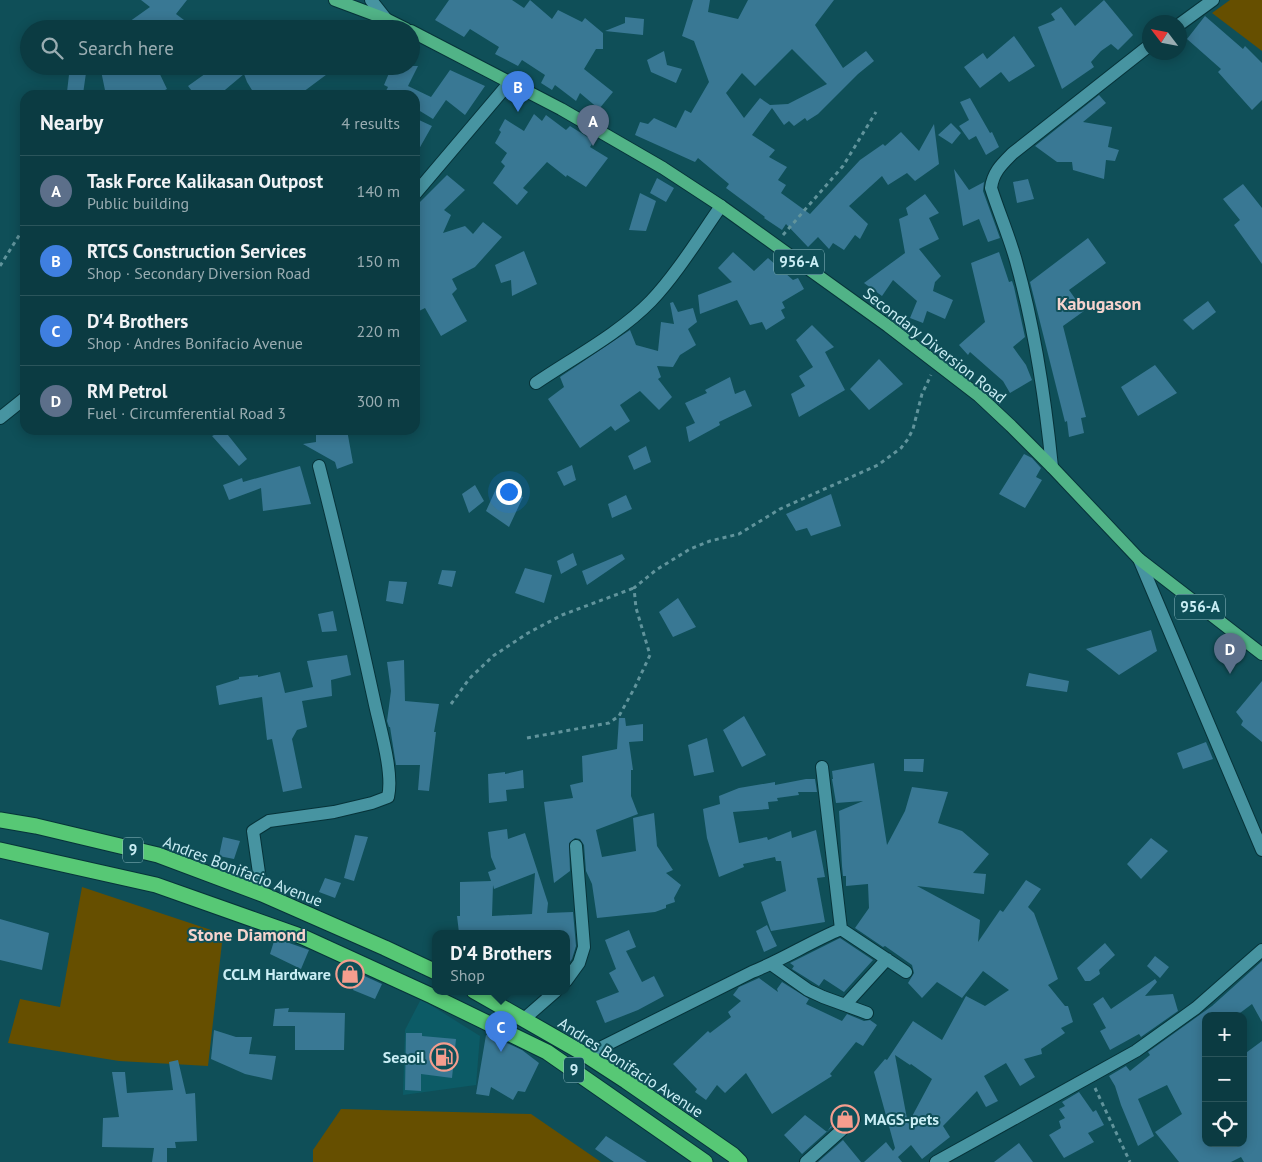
<!DOCTYPE html>
<html lang="en">
<head>
<meta charset="utf-8">
<style>
  :root { --surface:#0b3b42; --page:#19464d; --text:#f1f3f6; --muted:#9aadb2; --line:#2b555b; --accent:#95b2f1 }
  body { margin:0; font-family:"PT Sans",sans-serif; background:var(--page); color:var(--text) }
  .controls { position:absolute; right:15px; bottom:15px; display:grid; overflow:hidden; border-radius:10px; box-shadow:0 2px 12px #0003 }
  .controls button { width:45px; height:45px; display:grid; place-items:center; padding:0; border:0; border-bottom:1px solid var(--line); background:var(--surface); color:var(--text); font:25px sans-serif }
  .compass { position:absolute; left:1142px; top:15px; width:45px; height:45px; border-radius:50%; background:var(--surface); box-shadow:0 2px 12px #0003; rotate:302deg }
  .you { position:absolute; left:508px; top:491px; width:18px; height:18px; margin:-12px; border:4px solid #fff; border-radius:50%; background:#1a73e8; box-shadow:0 0 0 8px #1a73e833 }
  .badge { display:grid; place-items:center; width:32px; height:32px; border-radius:50%; background:var(--accent); color:#fff; font-size:16px; font-weight:700 }
  .pin { position:absolute; translate:-50% -41px; filter:drop-shadow(0 1px 2px #0008) }
  .pin::after { content:''; position:absolute; top:26px; width:18px; height:15px; background:inherit; clip-path:polygon(0 0,100% 0,50% 100%) }
  .popup { position:absolute; left:432px; top:930px; width:138px; height:65px; box-sizing:border-box; display:grid; place-content:center; border-radius:10px; background:var(--surface); filter:drop-shadow(0 1px 4px #0005); font-size:16px; white-space:nowrap; color:var(--muted) }
  .popup b { font-size:19px; color:var(--text) }
  .popup::after { content:''; position:absolute; left:50%; top:100%; margin-left:-10px; border:10px solid transparent; border-top-color:var(--surface) }
  .list { margin:0; padding:0; list-style:none }
  h2 { display:flex; justify-content:space-between; align-items:center; height:65px; margin:0; padding:0 20px; font-size:21px }
  h2 small { font-size:16px; font-weight:400; color:var(--muted) }
  .list li { display:grid; grid-template-columns:32px 1fr auto; gap:15px; align-items:center; box-sizing:border-box; height:70px; padding:0 20px; border-top:1px solid var(--line) }
  .list b { display:block; font-size:19px; white-space:nowrap }
  .list p { margin:0; font-size:16px; white-space:nowrap; color:var(--muted) }
  .list em { font-size:16px; font-style:normal; color:var(--muted) }
  .icon { flex:none; width:28px; height:28px; fill:none; stroke:currentColor; stroke-width:2; stroke-linecap:round; stroke-linejoin:round }
  .map { position:relative; flex:none; width:1262px; height:1162px; overflow:hidden }
  .search { position:absolute; background:var(--surface); box-shadow:0 2px 12px #0003; left:20px; top:20px; width:400px; height:55px; display:flex; align-items:center; gap:12px; box-sizing:border-box; padding:0 18px; border-radius:28px; color:var(--muted); font-size:19px }
  .panel { position:absolute; background:var(--surface); box-shadow:0 2px 12px #0003; left:20px; top:90px; width:400px; height:345px; border-radius:15px }
  .map>svg:first-child { display:block }
</style>
</head>
<body>
<div class="map">
<svg width="1262" height="1162" viewBox="0 0 1262 1162">
  <rect width="100%" height="100%" fill="#0f4f58"/>
  <path fill="#0c5b66" d="M421,999L480,1036L476,1085L403,1095L405,1030Z"/>
  <path fill="#664f00" d="M1230,0H1262V51L1212,13Z
    M82,887L223,934L208,1066L119,1061L8,1043L20,999L60,1007Z
    M341,1109L531,1114L601,1162H313V1150Z"/>
  <path fill="#397894" fill-rule="evenodd" d="M141,0H187L176,14L196,29H119L150,7Z
    M449,0H512L524,8L530,0L552,19L558,10L582,22L585,18L603,33V49H596L584,69L613,92L599,109L580,93L576,101L555,85L552,90L541,83L545,75L522,60L518,66L495,54L499,47L470,29L464,37L435,20Z
    M693,0H710L708,12L738,19L748,0H834L815,25L843,68L866,51L874,61L858,74L818,114L807,121L805,118L794,126L789,121L784,125L772,108L752,135L775,150L769,157L787,167L778,180L786,185L781,193L810,214L860,160L883,144L885,146L901,132L919,151L934,124L939,164L915,181L907,173L888,185L882,176L849,206L868,224L860,239L855,235L844,250L833,243L829,249L818,237L808,247L786,224L782,230L764,218L765,217L726,188L729,184L698,158L695,162L635,135L640,122L648,124L654,118L676,128L685,110L691,113L709,82L694,41L682,36ZM792,49L827,84L788,104L770,105L760,98L744,118L726,93L742,73L755,86Z
    M1104,0L1133,35L1118,50L1111,44L1101,51L1091,62L1094,67L1062,89L1038,27L1055,20L1051,14L1061,7L1075,26Z
    M1205,16L1243,49L1245,46L1262,63V100L1252,110L1218,72L1221,69L1187,39Z
    M625,17L644,19L643,35L605,31L625,23Z
    M1014,36L1035,66L1009,82L1001,72L980,88L964,67L983,53L987,59Z
    M664,51L667,65L682,69L676,83L651,72L647,60Z
    M70,66H87L83,94L67,92Z
    M100,66H156L167,89L155,95H106Z
    M216,66H338L299,95H255L247,82L244,74L219,95H195L188,86Z
    M392,66H418L408,86L431,97L450,70L485,86L465,115L446,100L433,119L415,108V95H384L388,87L384,85Z
    M1099,95L1106,103L1083,122L1112,127L1108,147L1119,150L1115,161L1106,160L1104,179L1073,170L1072,162H1057L1035,146Z
    M970,98L990,133L992,132L999,147L986,155L976,136L969,140L959,126L969,120L960,102Z
    M534,114L542,121L546,115L566,130L570,126L594,141L590,147L608,158L586,187L567,175L566,177L547,162L523,188L528,192L517,205L493,183L505,166L501,162L507,153L495,143L501,132L499,130L505,119L524,131Z
    M419,120L432,126L415,156V129Z
    M951,123L961,133L952,144L938,135Z
    M954,169L969,190L984,182L983,191L1000,238L988,242L979,219L963,226Z
    M447,175L465,190L444,210L451,215L443,233L465,226L473,234L483,222L502,237L475,267L452,279L457,289L452,294L467,321L441,336L425,308L415,313V207Z
    M657,178L674,188L666,202L650,193Z
    M1028,179L1034,199L1017,203L1013,182Z
    M1243,184L1262,208V264L1234,225L1240,220L1223,199Z
    M640,193L656,201L646,231L629,230Z
    M925,194L939,213L929,218L939,239L919,249L941,276L935,282L933,291L953,300L945,319L927,311L923,323L910,318L917,301L893,280L882,296L864,283L905,253L899,219L908,215L906,208Z
    M1088,238L1106,263L1069,290L1084,311L1063,326L1086,417L1081,418L1084,433L1069,437L1067,421L1065,422L1030,282Z
    M524,251L537,284L512,296L511,280L501,283L495,265Z
    M733,252L754,271L768,258L793,280L798,278L804,289L782,302L785,308L781,310L785,318L766,330L762,322L750,325L737,300L700,314L698,295L732,282L718,268Z
    M999,252L1009,282L1012,281L1014,287L1025,337L1013,347L1026,365L1032,380L1010,393L1003,381L970,352L968,355L959,345L985,322L971,263Z
    M1208,301L1216,312L1193,330L1183,320Z
    M673,302L678,312L693,308L697,322L688,329L696,345L680,355L673,367L657,366L661,377L658,379L672,397L659,410L640,391L620,405L630,421L615,431L611,426L580,448L548,399L564,387L560,377L630,330L636,345L658,351L661,322L674,324L670,303Z
    M812,325L834,347L825,352L845,390L799,417L791,394L805,386L799,376L813,367L796,340Z
    M879,359L903,384L869,410L850,389Z
    M1155,365L1177,393L1138,416L1121,387Z
    M730,377L735,394L745,390L752,406L719,422L720,425L689,442L686,427L695,423L685,403L707,393L705,390Z
    M224,430L247,459L239,466L212,436Z
    M316,430H347L353,463L337,469L335,462L303,444L316,442Z
    M646,446L651,462L634,470L628,456Z
    M1024,454L1032,458L1041,468L1036,477L1042,480L1025,508L999,494Z
    M572,465L576,480L564,486L557,472Z
    M300,466L311,504L263,511L261,488L229,500L223,485L242,478L243,482Z
    M475,485L484,501L469,513L462,494Z
    M496,489L523,497L509,527L486,511Z
    M831,494L841,526L811,536L807,528L796,531L786,514Z
    M626,495L632,509L612,518L608,504Z
    M573,553L577,565L561,574L557,561Z
    M622,554L625,559L587,585L582,571Z
    M525,568L552,575L544,603L515,593Z
    M442,570L456,571L452,587L438,584Z
    M389,581L407,582L403,604L386,601Z
    M678,598L696,627L673,637L659,612Z
    M333,611L337,631L322,632L318,614Z
    M1151,630L1157,651L1119,675L1086,649Z
    M347,655L351,675L331,680L332,696L302,701L307,727L297,730L292,739L302,788L283,792L272,739L267,740L262,697L219,705L216,686L239,679V677L258,675V677L280,672L285,693L313,687L307,661Z
    M404,660L405,701L439,704L434,732H436L429,791L418,790L420,765H396L390,727H389L387,721L391,691L387,662Z
    M1029,673L1069,681L1067,692L1026,686Z
    M1262,681V742L1241,725L1243,721L1236,712Z
    M744,716L766,755L742,767L723,730Z
    M619,718H625L626,726L643,724V741L629,742L633,770H631V796L638,814L596,830L602,857L636,851L633,818L654,813L657,846L673,870L666,873L681,885L674,898L675,902L666,905V908L655,912L597,918L592,884L586,871L584,845L580,839L575,838L569,843L570,871L554,883L544,802L573,798L570,785L583,782L582,756L617,749Z
    M707,738L714,772L694,776L688,745Z
    M1206,742L1213,759L1183,769L1177,753Z
    M904,759H924L923,772L904,771Z
    M874,763L887,845L905,811L912,787L948,792L938,823L962,831L989,854L973,873L986,874L984,894L917,886L980,920L978,942L1000,910L1003,912L1026,880L1041,889L1028,907L1034,913L1058,979L1048,985L1065,1006H1068L1073,1022L1061,1028L1065,1033L1041,1049L1042,1054L1024,1059L1035,1077L1020,1086L1006,1063L984,1076L998,1101L986,1107L977,1091L943,1126L950,1137L922,1159L911,1145L898,1157L902,1162H864L886,1142L893,1151L895,1148L874,1072L885,1059L887,1060L913,1021L942,1040L966,996L985,1006L1009,990L983,971L962,998L937,982L922,998L908,983L914,973L912,965L885,946L883,947L855,928L869,908L868,884L846,886V876H843L842,866L839,811L863,801L836,803L832,779H833L832,771ZM895,1055L910,1065L911,1064L932,1079L908,1124Z
    M523,770L524,788L506,790L507,801L489,803L488,774L505,772V774Z
    M806,779H815L817,792H798L799,795L777,798L778,801L768,802L769,809L733,812L739,843L767,837L768,840L791,831L792,838L816,830L825,877L817,878L825,922L771,931L761,902L786,891L781,861H776L775,857L743,864L744,867L719,877L707,838L703,809L720,804L719,796L739,788L775,782V785Z
    M507,829L508,839L525,833L548,903L547,913L573,912L576,946L572,959L566,967V933H459L457,916H460V882L491,881L488,872L496,869L491,857L488,832ZM535,873L532,914L492,916L493,885L494,889Z
    M355,835L368,837L354,881L344,878Z
    M223,837L240,841L234,859L219,856Z
    M1151,838L1168,851L1141,879L1127,864Z
    M325,878L341,883L335,898L319,892Z
    M0,919L49,933L42,970L0,960Z
    M767,925L777,946L764,952L756,931Z
    M629,930L636,947L626,951L642,982L654,976L664,996L638,1010L605,1023L596,1001L619,992L609,973L616,969L605,940Z
    M275,938L309,950L301,969L270,954Z
    M840,938L873,960L844,992L824,979L819,986L792,969L794,966L790,963Z
    M1105,943L1115,955L1099,970L1100,974L1090,981H1085L1077,968Z
    M1155,956L1169,967L1160,978L1147,966Z
    M1262,961V1022L1252,1004L1236,1016H1206V1143H1243V1055L1262,1041V1162H1244L1241,1157L1231,1162H1179L1155,1132L1182,1114L1167,1085L1138,1099L1154,1136L1138,1146L1121,1105L1115,1086L1109,1076L1126,1066L1130,1071L1150,1055L1148,1052L1212,1006Z
    M360,974L382,984L375,999L353,990Z
    M759,978L778,992L777,989L782,982L809,999L806,1004L842,1021L847,1014L864,1021L870,1020L877,1025L863,1046L856,1042L830,1074L832,1076L772,1114L746,1073L725,1093L717,1085L706,1100L695,1092L697,1089L673,1064L708,1031L710,1033L731,1017L728,1012L741,1001L733,995L739,987Z
    M1155,979L1157,982L1145,996L1173,994L1178,1011L1141,1037L1139,1034L1110,1050L1100,1031L1106,1028L1093,1004L1103,997L1111,1009Z
    M289,1008L288,1012L345,1013L344,1050H295V1026H273L275,1009Z
    M214,1030L236,1037H252L249,1054L276,1056L272,1080L245,1074L211,1059Z
    M406,1033H422V1036L456,1039L452,1078L421,1074V1091L405,1090Z
    M486,1035L494,1037L522,1050L539,1063L525,1092L518,1091L513,1100L491,1087L489,1096L476,1094Z
    M178,1060L186,1094L195,1093L197,1141L175,1142L176,1148H167V1162H152L154,1148L102,1147L103,1118L119,1117L112,1072H125L127,1093L173,1090L169,1062Z
    M1079,1092L1093,1112L1096,1110L1104,1125L1088,1133L1094,1142L1064,1158L1049,1135L1061,1128L1059,1121L1065,1118L1059,1109L1065,1106L1062,1102Z
    M805,1115L827,1132L831,1126L832,1127L802,1154L784,1135Z
    M606,1136L647,1162H614L595,1149Z
    M843,1140L861,1162H818Z
    M1019,1143L1033,1162H994Z"/>
  <g fill="none" stroke-linecap="round" stroke-linejoin="round">
    <g stroke="#063339" stroke-width="14">
      <path id="minor" d="M371,0L386,19
        M1180,24L1213,0
        M415,194L510,82
        M536,383C573,358 620,333 651,301C676,275 700,236 721,206
        M0,418L25,398
        M1052,467C1045,397 1035,329 1016,261C1009,236 999,213 991,188C993,172 1002,164 1013,153L1150,45
        M1139,559L1262,850
        M262,894L253,831L269,821L334,812L372,803L388,797C394,772 379,725 374,700C357,622 339,544 319,466
        M841,929L906,972
        M771,964L808,990L823,997L867,1013
        M566,981L579,963L584,947L576,846
        M845,1005L887,959
        M524,1019L556,991
        M586,1055L752,972C782,960 810,942 841,929L822,767
        M806,1162L854,1119
        M936,1162L1136,1051L1196,1008L1262,950"/>
    </g>
    <g stroke="#063339" stroke-width="14">
      <path id="major" d="M335,0L386,19L406,29
        M411,31L561,109L663,168L721,206L888,326L979,396L1011,426L1052,467L1139,559L1262,654"/>
    </g>
    <g stroke="#063339" stroke-width="17">
      <path id="highway" d="M0,820L36,826L158,855L262,894L385,948L436,972
        M0,850L156,885L303,937L432,996L547,1052L705,1162
        M474,991L586,1055L626,1081L733,1155L740,1162"/>
    </g>
    <path stroke="#61949c" stroke-width="3" stroke-dasharray="4 4" stroke-linecap="butt" d="M783,235L843,166L876,112
      M0,266L25,226
      M451,704L469,679L493,656L528,633L562,615L634,588
      M527,738L609,723L619,716L635,687L650,655L636,608L634,588L656,570L690,549L710,541L739,534L780,509L878,465L901,448L908,439L913,429L922,394L931,375
      M1095,1088L1130,1162"/>
    <use href="#minor" stroke="#4794a1" stroke-width="12"/>
    <use href="#major" stroke="#51b387" stroke-width="12"/>
    <use href="#highway" stroke="#57c875" stroke-width="15"/>
  </g>
  <defs>
    <g id="shop-ring" transform="scale(1.4375)"><circle r="9.5" fill="#0f4f58" stroke="#f59d8e" stroke-width="1.5"/><path d="M-5-2.5h2.3a2.7 3.5 0 0 1 5.4 0H5L5.5 6h-11ZM-1.5-2.5h3a1.5 2.3 0 0 0-3 0Z" fill="#f59d8e"/></g>
    <g id="fuel-ring" transform="scale(1.4375)"><circle r="9.5" fill="#0f4f58" stroke="#f59d8e" stroke-width="1.5"/><path d="M-5.5-6h7V0h2V4h1.3V-2.5L3-4.5l.8-.8L6-3V5H2.5V1h-1V6h-7ZM-4.2-4.7v3.2H.2V-4.7Z" fill="#f59d8e"/></g>
  </defs>
  <g fill-rule="evenodd">
    <use href="#shop-ring" x="350" y="974"/>
    <use href="#fuel-ring" x="444" y="1057"/>
    <use href="#shop-ring" x="845" y="1119"/>
  </g>
  <g text-anchor="middle" stroke-width="4" stroke-linejoin="round" paint-order="stroke">
    <g fill="#0f4f58" stroke="#91bec5" stroke-width="1">
      <rect x="774" y="249.5" width="50" height="25" rx="4"/>
      <rect x="1175" y="594.5" width="50" height="25" rx="4"/>
      <rect x="123" y="837.5" width="20" height="25" rx="4"/>
      <rect x="564" y="1057.5" width="20" height="25" rx="4"/>
    </g>
    <g font-size="15" font-weight="bold" fill="#c9edf4">
      <text x="799" y="267">956-A</text>
      <text x="1200" y="612">956-A</text>
      <text x="133" y="855">9</text>
      <text x="574" y="1075">9</text>
    </g>
    <g font-size="16" fill="#c9edf4" stroke="#0f4f58">
      <text transform="translate(935 345) rotate(38)" y="6">Secondary Diversion Road</text>
      <text transform="translate(243 871) rotate(21)" y="6">Andres Bonifacio Avenue</text>
      <text transform="translate(631 1067) rotate(33)" y="6">Andres Bonifacio Avenue</text>
    </g>
    <g font-size="16" font-weight="bold" fill="#c9edf4" stroke="#0f4f58" text-anchor="end">
      <text x="331" y="980">CCLM Hardware</text>
      <text x="425" y="1063">Seaoil</text>
      <text x="864" y="1125" text-anchor="start">MAGS-pets</text>
    </g>
    <g font-size="18" font-weight="bold" fill="#f6d3cd" stroke="#0f4f58">
      <text x="1099" y="310">Kabugason</text>
      <text x="247" y="941">Stone Diamond</text>
    </g>
  </g>
</svg>
<div class="controls">
<button>+</button>
<button>−</button>
<button><svg class="icon" aria-label="locate" viewBox="0 0 24 24"><circle cx="12" cy="12" r="6"/><path d="M12 2v4M12 18v4M2 12h4M18 12h4"/></svg></button>
</div>
<svg class="compass" viewBox="-18 -18 36 36"><path d="M0-13l5 13h-10z" fill="#e53935"/><path d="M0 13l5-13h-10z" fill="#9aadb2"/></svg>
<div class="you"></div>
<div class="pin badge" style="left:593px;top:146px;background:#5c6f8a">A</div>
<div class="pin badge" style="left:518px;top:112px;background:#3f7fe0">B</div>
<div class="pin badge" style="left:501px;top:1052px;background:#3f7fe0">C</div>
<div class="popup"><b>D'4 Brothers</b>Shop</div>
<div class="pin badge" style="left:1230px;top:674px;background:#5c6f8a">D</div>
<div class="search"><svg class="icon" aria-label="search" viewBox="0 0 24 24"><circle cx="10" cy="10" r="6"/><path d="M15 15l6 6"/></svg>Search here</div>
<section class="panel">
<h2>Nearby<small>4 results</small></h2>
<ul class="list">
<li><span class="badge" style="background:#5c6f8a">A</span><div><b>Task Force Kalikasan Outpost</b><p>Public building</p></div><em>140 m</em></li>
<li><span class="badge" style="background:#3f7fe0">B</span><div><b>RTCS Construction Services</b><p>Shop · Secondary Diversion Road</p></div><em>150 m</em></li>
<li><span class="badge" style="background:#3f7fe0">C</span><div><b>D'4 Brothers</b><p>Shop · Andres Bonifacio Avenue</p></div><em>220 m</em></li>
<li><span class="badge" style="background:#5c6f8a">D</span><div><b>RM Petrol</b><p>Fuel · Circumferential Road 3</p></div><em>300 m</em></li>
</ul>
</section>
</div>
</body>
</html>
